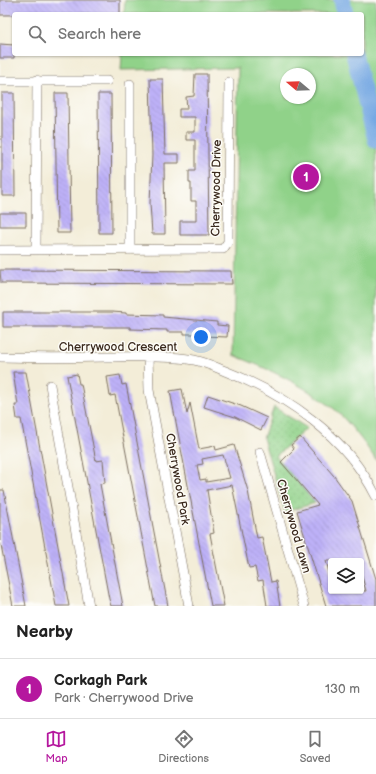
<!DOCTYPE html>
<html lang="en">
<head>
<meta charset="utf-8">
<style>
  :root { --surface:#fff; --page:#f6f6f6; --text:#222; --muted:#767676; --line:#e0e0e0; --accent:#b5179e }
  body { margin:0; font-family:"Balsamiq Sans",sans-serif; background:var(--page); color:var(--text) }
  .controls { position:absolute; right:12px; bottom:12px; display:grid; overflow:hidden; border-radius:4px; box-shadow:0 1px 3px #0004 }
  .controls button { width:36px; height:36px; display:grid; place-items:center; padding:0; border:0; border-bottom:1px solid var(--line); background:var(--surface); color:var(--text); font:20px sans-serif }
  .compass { position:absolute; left:280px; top:68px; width:36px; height:36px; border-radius:50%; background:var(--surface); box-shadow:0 1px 3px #0004; rotate:289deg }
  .you { position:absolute; left:201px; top:337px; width:14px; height:14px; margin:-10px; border:3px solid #fff; border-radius:50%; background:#1a73e8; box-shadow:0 0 0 6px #1a73e833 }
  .badge { display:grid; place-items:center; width:26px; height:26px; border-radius:50%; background:var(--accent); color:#fff; font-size:13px; font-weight:700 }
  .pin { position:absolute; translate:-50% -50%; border:2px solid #fff; box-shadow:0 1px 4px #0006 }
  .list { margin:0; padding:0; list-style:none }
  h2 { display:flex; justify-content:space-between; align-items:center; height:52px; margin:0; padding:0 16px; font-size:17px }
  h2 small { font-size:13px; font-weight:400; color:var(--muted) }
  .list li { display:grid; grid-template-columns:26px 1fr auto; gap:12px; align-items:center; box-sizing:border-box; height:60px; padding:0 16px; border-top:1px solid var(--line) }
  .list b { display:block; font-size:15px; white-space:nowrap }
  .list p { margin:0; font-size:13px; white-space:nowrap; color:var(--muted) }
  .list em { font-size:13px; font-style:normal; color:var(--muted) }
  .icon { flex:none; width:22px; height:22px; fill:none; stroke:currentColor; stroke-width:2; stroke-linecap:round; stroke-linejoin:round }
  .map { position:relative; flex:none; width:376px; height:606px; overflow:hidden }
  .search { position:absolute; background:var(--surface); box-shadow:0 1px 3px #0004; left:12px; right:12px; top:12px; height:44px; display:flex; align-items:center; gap:10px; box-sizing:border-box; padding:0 14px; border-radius:4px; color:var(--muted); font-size:15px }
  .sheet { height:112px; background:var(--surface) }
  nav { display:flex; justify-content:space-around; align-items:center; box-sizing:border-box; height:56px; border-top:1px solid var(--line); background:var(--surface); font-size:11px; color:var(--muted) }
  nav a { display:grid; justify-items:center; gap:2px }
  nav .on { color:var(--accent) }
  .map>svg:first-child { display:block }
</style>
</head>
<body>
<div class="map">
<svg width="376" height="606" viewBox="0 0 376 606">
  <defs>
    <pattern id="grass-dots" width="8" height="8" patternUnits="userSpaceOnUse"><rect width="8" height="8" fill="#90d289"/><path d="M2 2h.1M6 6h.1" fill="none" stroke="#7db476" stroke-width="1.8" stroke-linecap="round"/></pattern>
    <pattern id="building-back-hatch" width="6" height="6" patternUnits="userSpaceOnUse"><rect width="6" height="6" fill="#bdb1f8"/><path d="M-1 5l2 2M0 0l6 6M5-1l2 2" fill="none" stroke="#a398d4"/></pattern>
  </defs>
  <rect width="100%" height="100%" fill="#fdfcf7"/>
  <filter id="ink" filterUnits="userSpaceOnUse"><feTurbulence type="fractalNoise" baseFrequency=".025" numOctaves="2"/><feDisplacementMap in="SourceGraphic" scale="8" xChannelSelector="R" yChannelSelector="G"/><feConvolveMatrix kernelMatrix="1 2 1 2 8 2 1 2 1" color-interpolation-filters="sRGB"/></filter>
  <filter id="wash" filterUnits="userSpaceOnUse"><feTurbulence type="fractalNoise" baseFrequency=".012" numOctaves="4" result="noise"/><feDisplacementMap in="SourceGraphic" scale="16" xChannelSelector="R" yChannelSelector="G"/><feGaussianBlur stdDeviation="0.9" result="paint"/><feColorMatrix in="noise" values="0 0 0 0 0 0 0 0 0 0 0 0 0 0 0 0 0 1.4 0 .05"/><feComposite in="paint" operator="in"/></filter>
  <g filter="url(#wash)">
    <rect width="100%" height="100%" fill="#f3edd8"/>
    <path fill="url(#grass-dots)" stroke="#667e54" d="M274,407L307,428L276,456L315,503L285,512L263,438Z"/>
    <path fill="#90d289" stroke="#667e54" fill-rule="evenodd" d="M125,0H376V460C366,445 347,419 333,408C302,384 269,369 233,355L238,68L121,70L122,54H362V14H124ZM286,74H310V98H286Z"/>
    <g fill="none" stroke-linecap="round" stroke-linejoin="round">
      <path stroke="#77a9e3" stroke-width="17" d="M342,0L345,14
        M354,54L376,140"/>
    </g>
    <g id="blocks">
      <path fill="url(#building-back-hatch)" fill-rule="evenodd" d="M0,0H120V14L0,15Z
        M0,44L14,45V58H0Z
        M195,74H207L209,235H180V221H196V201H191V183H189V171H195V140H186V132H195V117H179V109H187L186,97L194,96Z
        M150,79H163L165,154H179V163H164L165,234H152L150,203L152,155Z
        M2,93H14L15,196H2Z
        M55,93H68L70,233H57Z
        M98,94H111L112,233H99Z
        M0,213H26V226H0Z
        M0,270L231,271L232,284L1,283Z
        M3,312H112L126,313V314L163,315V317L217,322V325L228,326L227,337L203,336V334H184V332H167V330L130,329V327H3Z
        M13,372H26L69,606H56L21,419H17L15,405H18Z
        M77,374L79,384H81L96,461L103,460L105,483L100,484L123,606H111L109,599L67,376Z
        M120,375L122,385L126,384L168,606H155L115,395L110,396L107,377Z
        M182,389L187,414L190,403L199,449L215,446L216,450L234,445L248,491L257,538L262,537L271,582L276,581L280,606H267L263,580L258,581L255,567L249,568L232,485L207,490L214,533L210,534L224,606H211L170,391ZM223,455L230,478L206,482V479L200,480L197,465L203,464L202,459Z
        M208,395L241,406L267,418L261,430L235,417L204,407Z
        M300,437L334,476L352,501L376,579V606H326L297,511L318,505L281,462L294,449L291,445ZM326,561H361V573L366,591H331V579Z
        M0,490H4L26,606H13L12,601L0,540Z"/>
    </g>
  </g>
  <g filter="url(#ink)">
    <use href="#blocks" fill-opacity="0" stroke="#7b6e5f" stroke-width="1"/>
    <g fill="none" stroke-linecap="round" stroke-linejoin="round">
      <g stroke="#7b6e5f" stroke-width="10">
        <path id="street" d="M0,81H107
          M130,84V250
          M0,250L223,249L228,242L229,82
          M36,250L37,80
          M0,357C35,358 71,358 106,357C135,357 165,355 194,360C205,362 215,367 225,371C287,395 346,436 376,496
          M148,357L149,390L189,606
          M50,385L89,606
          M260,452L304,606"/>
      </g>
      <use href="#street" stroke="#fff" stroke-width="9"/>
    </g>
  </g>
  <g text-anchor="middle" stroke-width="3" stroke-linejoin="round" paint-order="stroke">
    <g font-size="12" fill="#3b2a1e" stroke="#fdfcf7">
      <text transform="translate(216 188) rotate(-89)" y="4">Cherrywood Drive</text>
      <text x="118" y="351">Cherrywood Crescent</text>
      <text transform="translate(178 479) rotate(80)" y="4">Cherrywood Park</text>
      <text transform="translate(294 526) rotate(74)" y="4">Cherrywood Lawn</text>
    </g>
  </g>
</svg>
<div class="controls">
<button><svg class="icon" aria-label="layers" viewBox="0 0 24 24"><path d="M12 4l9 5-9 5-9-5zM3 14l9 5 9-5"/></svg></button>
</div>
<svg class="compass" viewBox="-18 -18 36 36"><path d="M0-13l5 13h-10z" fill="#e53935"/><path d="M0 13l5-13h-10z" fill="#767676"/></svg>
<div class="you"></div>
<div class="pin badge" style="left:306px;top:177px">1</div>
<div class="search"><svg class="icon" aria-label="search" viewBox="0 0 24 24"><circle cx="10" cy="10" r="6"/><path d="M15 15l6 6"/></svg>Search here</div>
</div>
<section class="sheet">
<h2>Nearby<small></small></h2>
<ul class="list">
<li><span class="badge">1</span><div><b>Corkagh Park</b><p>Park · Cherrywood Drive</p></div><em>130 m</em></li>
</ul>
</section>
<nav>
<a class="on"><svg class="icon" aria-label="map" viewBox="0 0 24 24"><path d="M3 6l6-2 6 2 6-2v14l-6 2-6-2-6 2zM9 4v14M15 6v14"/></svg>Map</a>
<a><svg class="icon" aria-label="directions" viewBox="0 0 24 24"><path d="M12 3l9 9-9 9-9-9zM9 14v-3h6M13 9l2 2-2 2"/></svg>Directions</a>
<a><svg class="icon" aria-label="saved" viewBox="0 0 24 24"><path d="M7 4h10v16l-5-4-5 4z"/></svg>Saved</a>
</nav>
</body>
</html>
